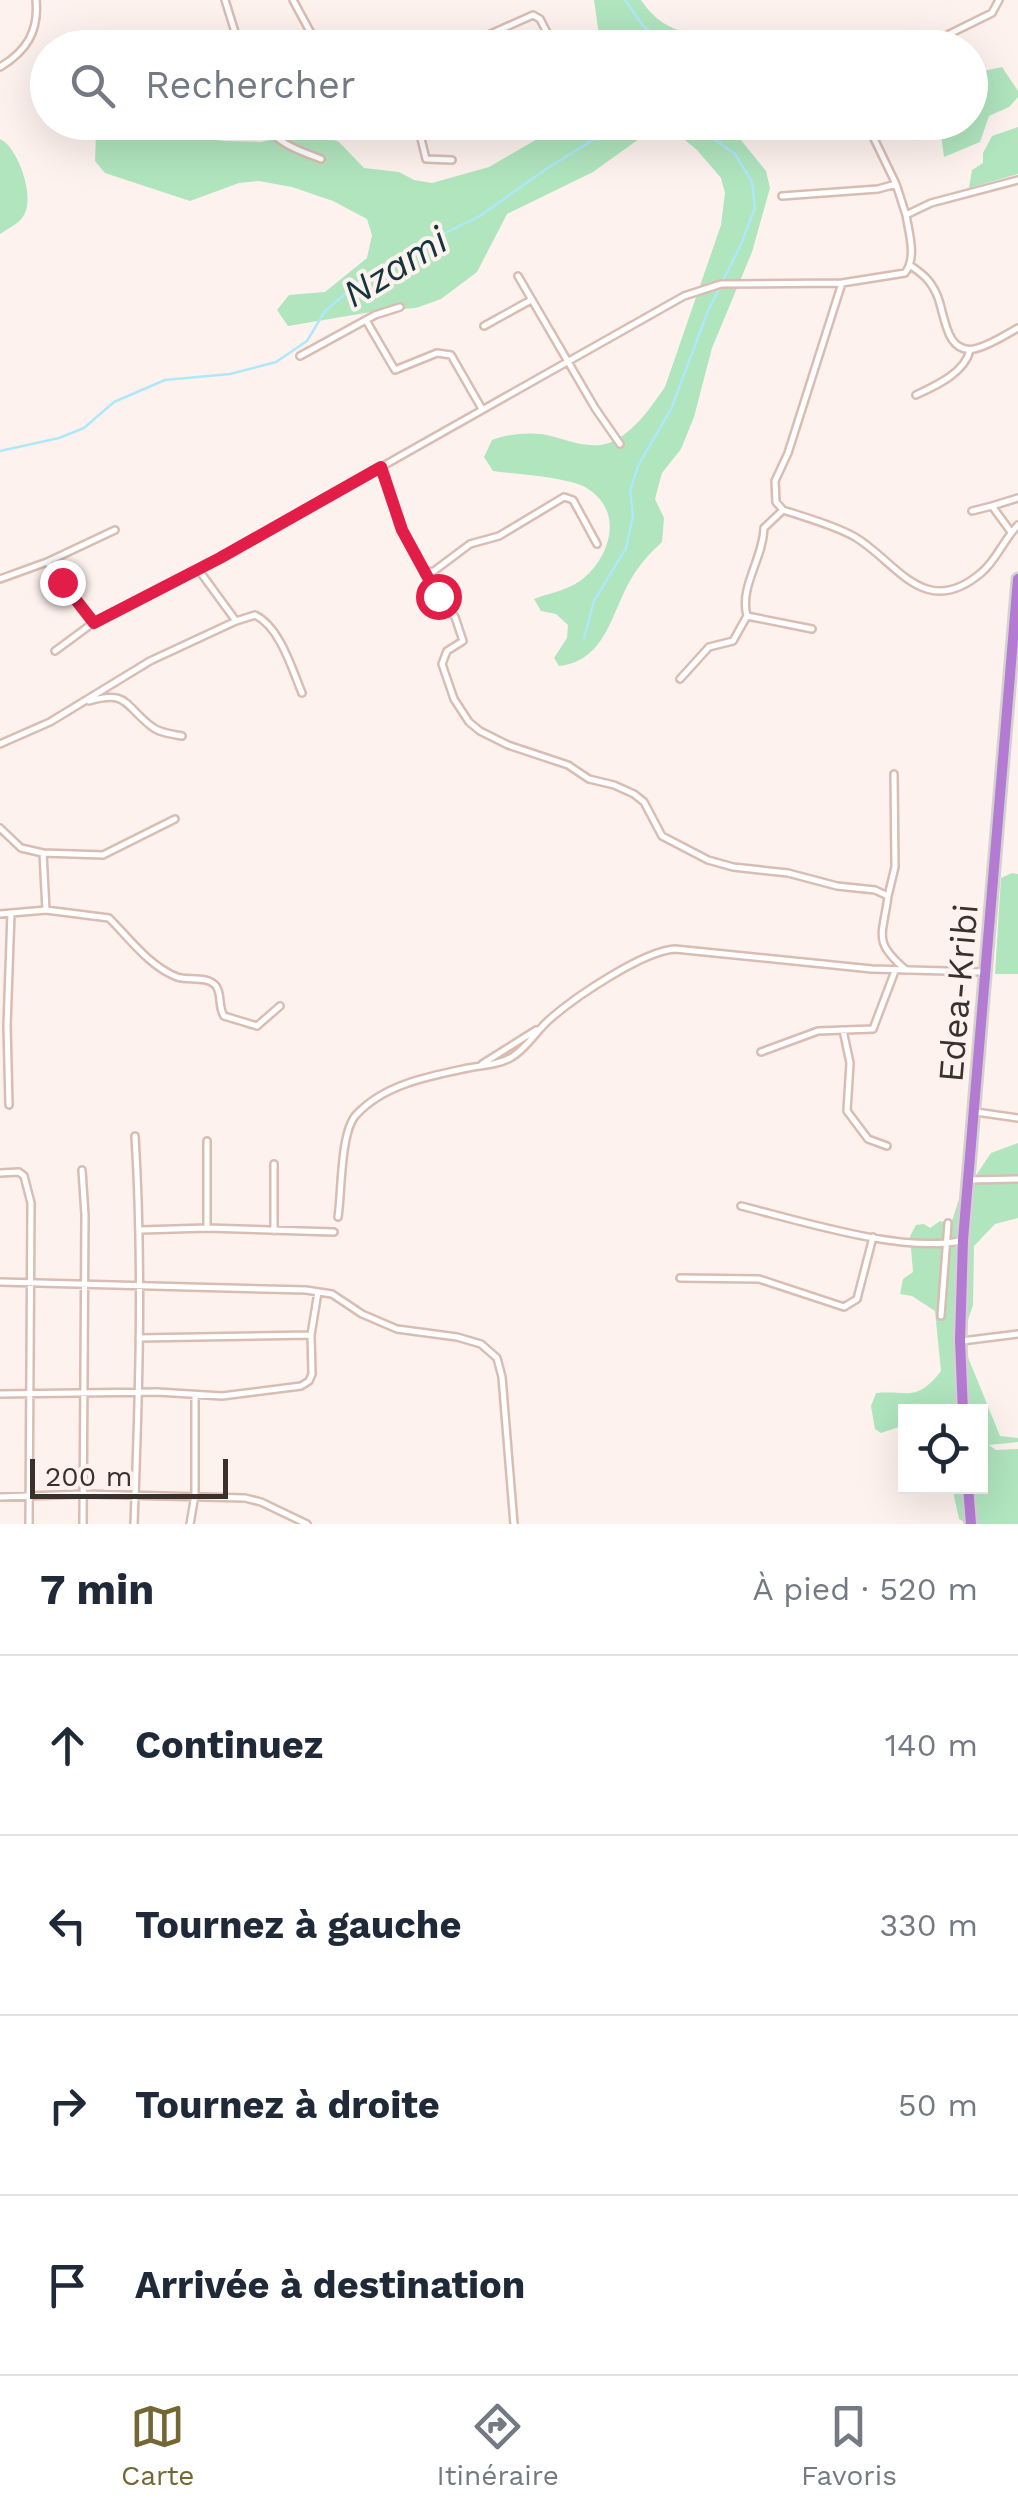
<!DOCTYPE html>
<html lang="fr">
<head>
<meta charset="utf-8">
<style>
  :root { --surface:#fff; --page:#f2f2f3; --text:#1f2937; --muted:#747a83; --line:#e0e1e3; --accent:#736835 }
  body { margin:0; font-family:"Work Sans",sans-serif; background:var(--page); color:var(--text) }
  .controls { position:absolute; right:30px; bottom:30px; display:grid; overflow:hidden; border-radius:0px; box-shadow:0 10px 40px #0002 }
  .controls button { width:90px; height:90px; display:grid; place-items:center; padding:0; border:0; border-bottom:2px solid var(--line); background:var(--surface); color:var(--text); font:50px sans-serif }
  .scale { position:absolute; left:30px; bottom:25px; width:198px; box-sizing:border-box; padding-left:10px; border:5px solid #3b312c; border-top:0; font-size:28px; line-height:35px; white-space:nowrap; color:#3b312c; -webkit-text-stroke:8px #fef2ee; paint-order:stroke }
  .stop { position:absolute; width:30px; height:30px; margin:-22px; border:8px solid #e11d48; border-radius:50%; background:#fff }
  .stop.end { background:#e11d48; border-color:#fff; box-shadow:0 2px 10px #0008 }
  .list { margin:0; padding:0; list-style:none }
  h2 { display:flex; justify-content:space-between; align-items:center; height:130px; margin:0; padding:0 40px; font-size:42px }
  h2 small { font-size:32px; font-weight:400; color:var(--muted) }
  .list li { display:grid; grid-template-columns:65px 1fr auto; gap:30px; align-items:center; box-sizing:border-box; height:180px; padding:0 40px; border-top:2px solid var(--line) }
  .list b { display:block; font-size:38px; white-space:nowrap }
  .list em { font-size:32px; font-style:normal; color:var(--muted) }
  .icon { flex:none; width:55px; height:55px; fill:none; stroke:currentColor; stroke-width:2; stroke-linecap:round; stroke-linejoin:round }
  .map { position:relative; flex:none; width:1018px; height:1524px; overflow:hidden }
  .search { position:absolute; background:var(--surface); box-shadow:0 10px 40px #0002; left:30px; right:30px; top:30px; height:110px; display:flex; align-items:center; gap:25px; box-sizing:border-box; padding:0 35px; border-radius:55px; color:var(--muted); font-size:38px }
  .sheet { height:850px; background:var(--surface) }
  nav { display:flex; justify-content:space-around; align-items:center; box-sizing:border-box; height:140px; border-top:2px solid var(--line); background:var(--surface); font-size:28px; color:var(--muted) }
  nav a { display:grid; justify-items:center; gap:5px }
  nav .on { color:var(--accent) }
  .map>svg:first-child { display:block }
</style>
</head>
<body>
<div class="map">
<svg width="1018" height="1524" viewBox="0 0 1018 1524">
  <rect width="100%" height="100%" fill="#fef2ee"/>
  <path fill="#b0e5be" d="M594,0H641C670,42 698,30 742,40L746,47H609L599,35Z
    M971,66L978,72L1002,67L1018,91V97L1009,107L989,116L980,142L944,157L941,135L949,123L970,122Z
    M110,123H127L223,141L261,142L296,134L320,135L339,142L364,168L399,172L414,180L432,183L489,167L551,131L585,123H727L766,171L770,188L752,252L712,348L694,417L681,449L662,473L655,499L664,518L662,542C650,553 640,564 631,579C611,613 606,661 559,666L554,658L567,638L568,625L556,614L541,611L534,599C552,592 570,590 584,578C613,552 623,509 585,487C567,477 516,474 493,471L484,457L492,440C510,433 536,431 555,437C572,442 592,449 609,443C633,434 651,407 665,387L721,225L725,193L721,178L697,150L680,136L663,132L646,134L593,172L507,214L477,272L441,299L416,308L377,311L288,326L277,310L289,295L325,292L367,258L372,235L367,219L333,201L292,187L259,181L239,183L190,201L105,173L95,161L96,134Z
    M1018,127V174L969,188L972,170L983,163V153L992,136Z
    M0,139C18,147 34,195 25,213C21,223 9,228 0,234Z
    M1012,873L1018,874V974H995L1001,878Z
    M1018,1143V1218L995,1224L974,1246L973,1305L961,1340L1000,1436L1018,1438V1442L989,1445L996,1450L1018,1449V1524H968L959,1519L952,1487L980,1486V1412H906L905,1425L881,1433L875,1429L871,1406L876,1393C908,1390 916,1403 941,1371L935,1311L912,1296L900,1294L903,1279L913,1272L910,1236L916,1225L924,1224L930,1228L940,1221L951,1224L958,1202L991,1153Z"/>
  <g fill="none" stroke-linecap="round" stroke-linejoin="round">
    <path stroke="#aee8f9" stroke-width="2.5" d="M625,0L644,27L677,48
      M0,451L59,438L84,428L114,402L165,380L230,374L276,362L307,341L325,311L367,276L402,254L480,216L546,169L622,122
      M584,638L594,601L626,548L633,516L630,490L639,464L671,409L708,311L741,244L755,208L752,182L735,154L715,140L706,122"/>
    <g stroke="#d9bdb3" stroke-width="10">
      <path id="street" d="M225,0L240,48
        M293,0L319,48
        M459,48L533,15L540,19L555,48
        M921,48L992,13L999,0
        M0,67C27,51 39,31 36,0
        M263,122C277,144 298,150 321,159
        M417,122L426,159L452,160
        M866,122L896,184L906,215
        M782,196L878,189L896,184
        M911,266C923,274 931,281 937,295C945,313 945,354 974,349C989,346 1005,335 1018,328
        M518,276L595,408L620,444
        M367,322L395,370L437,353L451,355L482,409
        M484,326L531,300
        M300,356L375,315L400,307
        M916,395C935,386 965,373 970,350
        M381,467L403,530L438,596L455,617L463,641L447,651L442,664L454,699L469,722L480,731L508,745L568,765L589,779L614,785L634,794L644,802L662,836L708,860L733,867L788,873L837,886L875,890L888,896C883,936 872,941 906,970
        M992,506L1018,498
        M783,510L776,502L775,481L788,453L842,283
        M972,511L992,506L1011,532
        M426,572L434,571L470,544L499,536L564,497L573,500L597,544
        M0,579L47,562
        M747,616L812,629
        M236,621L255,615C280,627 292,669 302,693
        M93,623L47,562L115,530
        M55,651L93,623L220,558L684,296L721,284L842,283L905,273C917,258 909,233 906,215L931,203L1018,180
        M680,679L709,647L733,641L747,616C739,587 763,559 764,528L783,510C807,518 834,525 855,537C896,561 924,621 981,573C996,561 1004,539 1018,525
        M89,701C128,690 124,705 151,726C159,733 172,734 182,736
        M0,744L50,722L150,661L236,621L198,569
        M0,828L21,848L43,853L46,910
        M43,853L103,855L175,819
        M888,896L895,867L894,774
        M0,914L46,910L109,918C129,938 149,966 177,977C188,981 207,975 216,986C222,994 218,1007 224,1016L257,1026L280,1006
        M843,1030L850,1063L847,1111L868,1139L887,1146
        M761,1052L818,1031L873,1029L895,971
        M482,1064L536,1030
        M9,1105L7,1026L11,913
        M976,1112L1018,1118
        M274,1164V1231
        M82,1170L85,1215L83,1524
        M0,1173L19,1172L24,1176L31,1203L29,1524
        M969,1180L1018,1179
        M741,1206C801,1221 901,1253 960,1241
        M338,1217C342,1192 340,1130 357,1114C385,1084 430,1076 468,1068C484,1065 498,1065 512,1057C528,1047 536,1031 550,1019C575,997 643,951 675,949L872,969L984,972
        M207,1228V1141
        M141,1230L207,1228L334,1232
        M680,1278L759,1279L844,1307L857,1299L873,1237
        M0,1282L306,1290L332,1294L362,1314L397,1329L457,1337L481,1344L497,1358L502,1377L514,1524
        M941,1316L948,1223
        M139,1338L311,1335
        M962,1341L1018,1334
        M0,1394L157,1392L222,1396L301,1386L309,1381L312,1374L311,1335L318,1292
        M0,1497L83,1494L245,1498L261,1502L307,1524
        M134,1524C139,1394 143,1265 135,1136
        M190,1524L195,1495V1396"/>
    </g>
    <g stroke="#d4d2d1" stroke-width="15">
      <path id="highway" d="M963,1412L960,1340L963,1240L1018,579
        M968,1486L971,1524"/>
    </g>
    <use href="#street" stroke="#fff" stroke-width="5"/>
    <use href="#highway" stroke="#b47bd3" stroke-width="10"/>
  </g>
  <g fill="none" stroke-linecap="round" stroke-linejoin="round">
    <path stroke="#e11d48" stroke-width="12" d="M62,582L94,623L220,558L381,467L402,530L438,596"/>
  </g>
  <g text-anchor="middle" stroke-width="8" stroke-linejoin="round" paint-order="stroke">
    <g font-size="35" fill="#3b312c" stroke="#fef2ee">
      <text transform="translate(958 993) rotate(-85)" y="12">Edea-Kribi</text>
    </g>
    <g font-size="38" font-style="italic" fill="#12353e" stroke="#fef2ee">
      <text transform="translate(395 267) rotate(-32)" y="13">Nzami</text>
    </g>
  </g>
</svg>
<div class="controls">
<button><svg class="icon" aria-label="locate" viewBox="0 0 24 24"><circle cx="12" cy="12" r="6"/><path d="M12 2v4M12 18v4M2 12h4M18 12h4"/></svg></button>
</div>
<div class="scale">200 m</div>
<div class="stop" style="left:438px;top:596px"></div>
<div class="stop end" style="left:62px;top:582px"></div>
<div class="search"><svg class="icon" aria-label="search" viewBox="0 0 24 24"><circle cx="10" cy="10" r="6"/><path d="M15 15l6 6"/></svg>Rechercher</div>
</div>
<section class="sheet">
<h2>7 min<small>À pied · 520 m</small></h2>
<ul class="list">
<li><svg class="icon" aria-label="ahead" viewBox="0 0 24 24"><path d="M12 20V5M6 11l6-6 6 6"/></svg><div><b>Continuez</b></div><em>140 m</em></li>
<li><svg class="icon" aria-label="left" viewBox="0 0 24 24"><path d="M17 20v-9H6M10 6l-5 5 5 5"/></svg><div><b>Tournez à gauche</b></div><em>330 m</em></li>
<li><svg class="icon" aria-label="right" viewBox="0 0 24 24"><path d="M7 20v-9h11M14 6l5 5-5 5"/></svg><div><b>Tournez à droite</b></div><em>50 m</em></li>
<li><svg class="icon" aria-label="arrive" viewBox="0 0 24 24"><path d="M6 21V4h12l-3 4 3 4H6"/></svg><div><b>Arrivée à destination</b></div></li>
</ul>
</section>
<nav>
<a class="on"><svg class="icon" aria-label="map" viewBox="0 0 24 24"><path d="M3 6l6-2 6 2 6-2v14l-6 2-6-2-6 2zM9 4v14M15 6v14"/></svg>Carte</a>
<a><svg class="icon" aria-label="directions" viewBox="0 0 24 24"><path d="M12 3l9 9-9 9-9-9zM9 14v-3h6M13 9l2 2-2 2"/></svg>Itinéraire</a>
<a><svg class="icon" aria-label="saved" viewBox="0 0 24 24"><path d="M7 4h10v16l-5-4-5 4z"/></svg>Favoris</a>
</nav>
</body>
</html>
